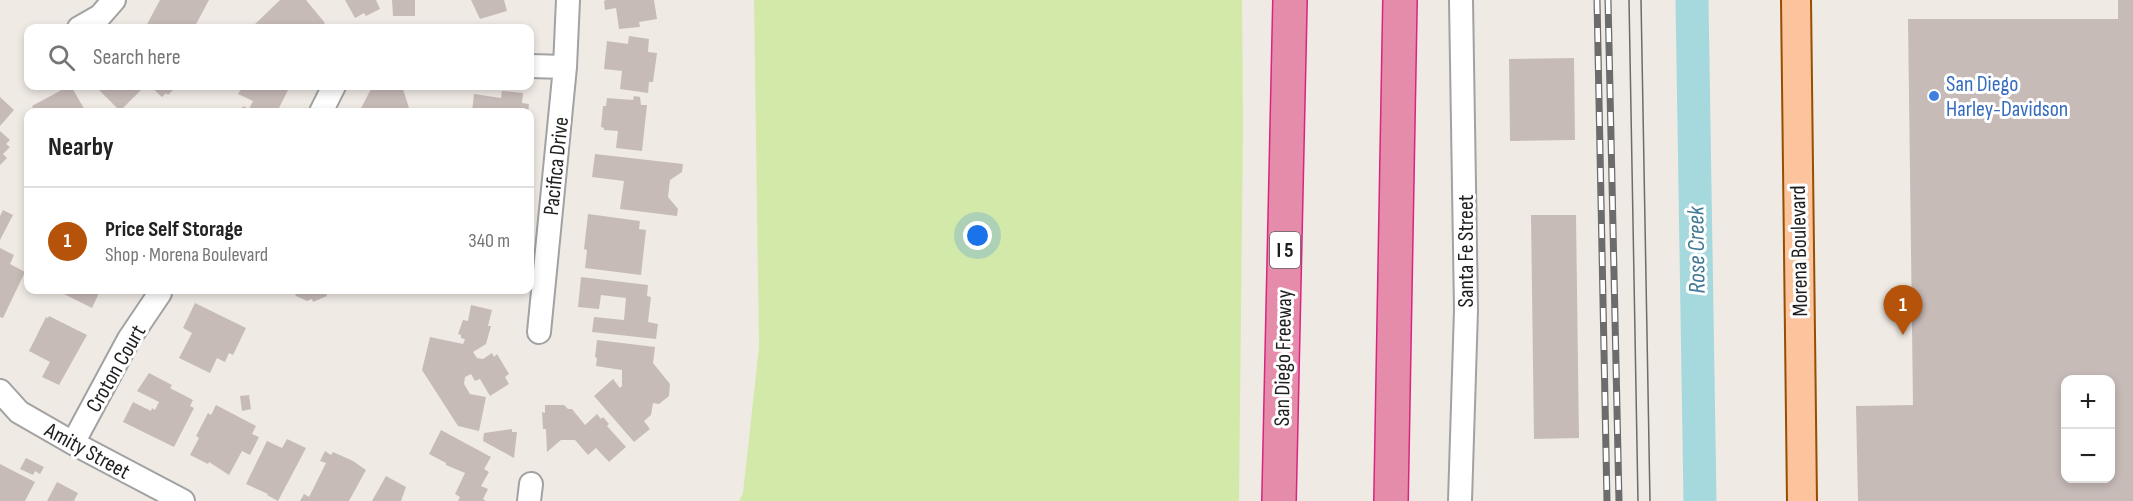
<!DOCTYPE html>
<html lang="en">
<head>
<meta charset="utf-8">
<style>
  :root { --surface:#fff; --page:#f2f2f2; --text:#222; --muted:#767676; --line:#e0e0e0; --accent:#b45309 }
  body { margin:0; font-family:"Sofia Sans Condensed",sans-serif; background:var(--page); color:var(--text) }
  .controls { position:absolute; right:18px; bottom:18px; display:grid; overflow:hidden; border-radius:12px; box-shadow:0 3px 9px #0003 }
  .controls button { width:54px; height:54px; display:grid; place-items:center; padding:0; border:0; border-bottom:2px solid var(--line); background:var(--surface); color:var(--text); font:30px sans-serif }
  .you { position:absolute; left:978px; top:236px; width:21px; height:21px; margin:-15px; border:4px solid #fff; border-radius:50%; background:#1a73e8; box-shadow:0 0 0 9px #1a73e833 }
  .badge { display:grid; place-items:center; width:39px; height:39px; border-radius:50%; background:var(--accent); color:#fff; font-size:20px; font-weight:700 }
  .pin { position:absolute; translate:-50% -50px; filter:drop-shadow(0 2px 3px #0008) }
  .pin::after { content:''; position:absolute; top:32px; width:21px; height:18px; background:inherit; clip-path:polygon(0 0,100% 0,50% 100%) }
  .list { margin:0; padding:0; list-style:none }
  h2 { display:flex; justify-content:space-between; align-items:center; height:78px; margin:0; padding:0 24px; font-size:26px }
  h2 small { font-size:20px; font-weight:400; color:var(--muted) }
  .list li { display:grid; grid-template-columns:39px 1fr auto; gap:18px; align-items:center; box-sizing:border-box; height:108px; padding:0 24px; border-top:2px solid var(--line) }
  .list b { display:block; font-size:22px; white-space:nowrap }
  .list p { margin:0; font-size:20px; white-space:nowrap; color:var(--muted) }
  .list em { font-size:20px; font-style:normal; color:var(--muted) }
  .icon { flex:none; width:33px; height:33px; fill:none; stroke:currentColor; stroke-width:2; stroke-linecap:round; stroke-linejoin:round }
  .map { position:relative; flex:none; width:2133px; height:501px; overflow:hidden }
  .search { position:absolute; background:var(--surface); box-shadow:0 3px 9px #0003; left:24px; top:24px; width:510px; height:66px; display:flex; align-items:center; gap:15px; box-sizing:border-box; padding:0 21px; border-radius:12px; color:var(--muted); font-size:22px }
  .panel { position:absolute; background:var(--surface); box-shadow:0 3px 9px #0003; left:24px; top:108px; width:510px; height:186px; border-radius:12px }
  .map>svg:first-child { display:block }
</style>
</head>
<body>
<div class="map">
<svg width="2133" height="501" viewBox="0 0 2133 501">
  <rect width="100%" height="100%" fill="#efeae4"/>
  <path fill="#d3e9aa" d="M754,0H1242L1243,124L1239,501H739L743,493L759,347Z"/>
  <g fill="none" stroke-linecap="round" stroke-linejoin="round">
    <path stroke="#a5d9dd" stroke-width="33" d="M1692,0L1700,501"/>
  </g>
  <path fill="#c7bbb8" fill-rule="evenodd" d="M160,0H209L194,28L183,27L182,28H145Z
    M280,0H306L325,23L319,28H256L253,26Z
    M345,0H376L380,9L366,16L364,13L355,18Z
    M392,0H415V16H393Z
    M471,0H504L507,11L480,19Z
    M606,0H654L657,19L639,22L640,27L619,29L616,8L605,10L604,1Z
    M2118,0H2133V501H1858L1856,406L1913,405L1908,19H2118ZM2066,380H2110V478H2066Z
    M629,36L649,39L648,52L657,53L653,82H649L648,93L620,89L622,71L604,69L607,41L628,44Z
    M1574,58L1575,140L1510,141L1509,59Z
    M69,86H71L86,112H35L32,106Z
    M95,86H145L120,111Z
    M150,86H175L176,87L168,95L166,93L162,97Z
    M243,86H293L291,89L289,88L277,112H240L243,106L249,109L253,101L238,94Z
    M383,86H402L409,108L407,112H359L371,89Z
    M502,91L523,93L522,103L529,104L528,112H472L474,94L501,98Z
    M634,96L640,97L641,105H647L642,151L616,148L618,131L604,130V128L601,127L603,106H606L607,98L633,100Z
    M0,97L14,110L0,126Z
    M0,131L10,140L6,144L10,147L3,154L7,158L0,165Z
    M595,154L683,164L682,172L670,180L668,197L678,209L677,216L620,209L624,181L592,177Z
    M3,210L13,215L0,240V216Z
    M588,214L640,221L639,229L646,230L641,275L585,268L587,250L584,249Z
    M1531,215H1576L1579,438L1534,439Z
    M0,248L14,255L10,264L25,272L3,318L0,317Z
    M581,277L648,285L647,296L651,297L648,322L658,324L656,339L592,332L594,317L624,320L626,298L601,295L599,309L578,307Z
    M67,290H105L103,293L100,291L92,308L64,294Z
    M290,290H325L327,296L313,302L312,299L307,301L296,296L294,292Z
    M461,290H493L492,294L461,291Z
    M195,303L246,328L233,355L229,353L225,362L217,358L210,373L179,358L192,333L183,328Z
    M471,305L492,310L488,326H491L486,344L473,352L477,358L483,359L492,353L494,357L497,354L509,374L505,377L509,384L490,396L480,379L475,381L471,374L465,377L464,384L470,394L486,397L479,431L458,426L422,370L430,337L463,344L465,339L461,338V335L458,334L463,320L468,321Z
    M49,316L87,335L59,385L42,377L50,362L29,351L46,317L48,318Z
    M597,340L655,347L653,363L670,384L669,396L659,404L653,403L651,415L644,421L650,429L634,442L594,396L613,379L620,388L622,386V370L596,366L597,358L595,357Z
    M149,373L172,385L170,388L193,400L190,406L194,408L174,447L123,422L133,402L151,411L152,408L155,410L159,402L137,391Z
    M249,395L251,409L242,411L240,396Z
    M216,405L256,426L252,434L259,437L250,455L242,451L229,475L209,462L208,464L190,455L199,438L196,436L208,413L211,415Z
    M545,405H564L568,409H572L585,425L597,414L601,419L603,417L609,424L607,426L626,447L609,462L596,448L588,455L575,440H561L547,452L546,429H543L542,412L545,413Z
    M512,429V432H517L514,458L483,441L484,433Z
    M441,430L491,457L484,469L489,472L481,486L488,489L483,499L486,501H458L460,497L455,494L465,473L446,465V463L429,454Z
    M287,439L306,448L278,501L267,495L268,494L246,484L267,441L282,448Z
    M325,451L331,455L333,452L353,461L366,470L349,501H300L304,494L309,497L326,463L320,461Z
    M26,458L44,467L40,474L35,471L33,475L20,469Z
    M0,464L35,482L25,501H0Z
    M386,476L406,487L401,501H372Z
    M57,482L78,493L74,501H47Z"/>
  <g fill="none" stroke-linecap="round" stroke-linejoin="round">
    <g stroke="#a2a2a2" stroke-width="26">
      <path id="minor" d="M79,28L100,16L114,0
        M530,66L565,67
        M321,112L334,86
        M539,332L565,67L568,0
        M0,391L19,412L73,443L183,501
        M73,443L129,339L160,293
        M529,501L531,484
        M1460,501L1466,310L1461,0"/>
    </g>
    <g stroke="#974e01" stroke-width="32">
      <path id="major" d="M1796,0L1802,501"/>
    </g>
    <g stroke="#d9257f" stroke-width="36">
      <path id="highway" d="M1279,501L1290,0
        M1391,501L1400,0"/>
    </g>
    <use href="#minor" stroke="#fff" stroke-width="22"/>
    <use href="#major" stroke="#fbc49d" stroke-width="28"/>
    <use href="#highway" stroke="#e68cab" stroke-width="33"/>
    <path stroke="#6c6c6c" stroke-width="1.5" d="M1629,0L1638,501
      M1641,0L1650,501"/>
    <g stroke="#6c6c6c" stroke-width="7">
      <path id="rail" d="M1597,0L1607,501
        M1608,0L1619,501"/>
    </g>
    <use href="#rail" stroke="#fff" stroke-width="4.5" stroke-dasharray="14" stroke-linecap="butt"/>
  </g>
  <circle fill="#3f7fe0" stroke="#fff" stroke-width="2" cx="1934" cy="96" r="6"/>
  <g text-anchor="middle" stroke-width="6" stroke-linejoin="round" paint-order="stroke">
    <rect fill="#fff" stroke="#626262" stroke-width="1.5" x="1270" y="232" width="30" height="36" rx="4.5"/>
    <g font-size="21" font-weight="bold" fill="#1e1e1e">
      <text x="1285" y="257">I 5</text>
    </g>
    <g font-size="22" fill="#366cbe" stroke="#fff" text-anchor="start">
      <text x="1946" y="91">San Diego<tspan x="1946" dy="25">Harley-Davidson</tspan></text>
    </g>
    <g font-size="22" fill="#1e1e1e" stroke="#fff">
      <text transform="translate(555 166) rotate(-84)" y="8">Pacifica Drive</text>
      <text transform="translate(1465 251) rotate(-90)" y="8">Santa Fe Street</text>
      <text transform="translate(1798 251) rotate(-91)" y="8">Morena Boulevard</text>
      <text transform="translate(1282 358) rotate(-89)" y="8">San Diego Freeway</text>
      <text transform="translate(115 368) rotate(-60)" y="8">Croton Court</text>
      <text transform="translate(88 450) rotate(29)" y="8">Amity Street</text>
    </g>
    <g font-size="24" font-style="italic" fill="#427a96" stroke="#fff">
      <text transform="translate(1696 250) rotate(-91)" y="8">Rose Creek</text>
    </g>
  </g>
</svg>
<div class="controls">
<button>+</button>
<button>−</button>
</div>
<div class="you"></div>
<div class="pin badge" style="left:1903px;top:335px">1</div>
<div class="search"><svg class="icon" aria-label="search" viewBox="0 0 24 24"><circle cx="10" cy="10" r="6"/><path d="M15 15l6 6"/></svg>Search here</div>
<section class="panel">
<h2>Nearby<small></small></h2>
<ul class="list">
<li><span class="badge">1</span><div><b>Price Self Storage</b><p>Shop · Morena Boulevard</p></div><em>340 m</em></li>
</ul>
</section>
</div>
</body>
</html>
